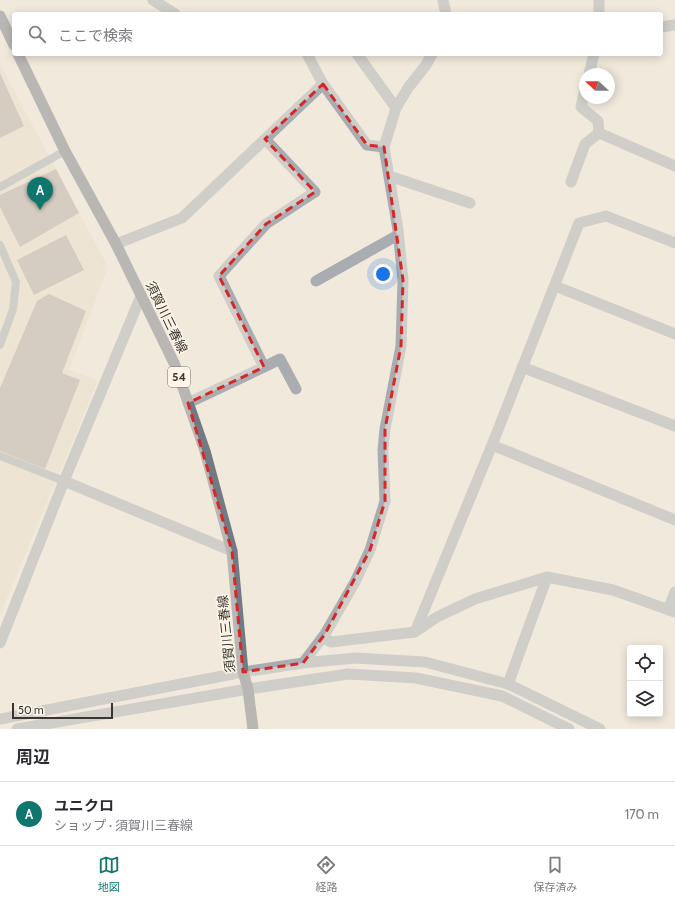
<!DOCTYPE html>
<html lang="ja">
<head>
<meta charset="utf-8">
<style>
  :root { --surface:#fff; --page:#f2f2f3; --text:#2b2b33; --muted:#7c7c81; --line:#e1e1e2; --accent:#0f766e }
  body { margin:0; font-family:Cabin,"Noto Sans JP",sans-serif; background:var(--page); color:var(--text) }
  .controls { position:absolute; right:12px; bottom:12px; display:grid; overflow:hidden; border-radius:4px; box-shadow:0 2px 10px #0003 }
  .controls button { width:36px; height:36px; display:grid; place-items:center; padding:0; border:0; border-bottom:1px solid var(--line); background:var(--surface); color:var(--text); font:20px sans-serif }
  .compass { position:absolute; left:579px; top:68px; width:36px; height:36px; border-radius:50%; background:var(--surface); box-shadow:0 2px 10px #0003; rotate:291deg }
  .scale { position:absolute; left:12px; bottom:10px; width:101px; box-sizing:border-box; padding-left:4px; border:2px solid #393631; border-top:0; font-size:11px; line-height:14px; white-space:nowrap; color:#393631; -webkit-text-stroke:3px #fff6e9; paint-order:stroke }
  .you { position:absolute; left:383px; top:274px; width:14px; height:14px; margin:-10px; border:3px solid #fff; border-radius:50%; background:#1a73e8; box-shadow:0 0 0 6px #1a73e833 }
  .badge { display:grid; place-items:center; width:26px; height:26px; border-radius:50%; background:var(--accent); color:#fff; font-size:13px; font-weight:700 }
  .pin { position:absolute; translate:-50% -33px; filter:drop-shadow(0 1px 2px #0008) }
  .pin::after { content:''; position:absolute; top:21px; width:14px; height:12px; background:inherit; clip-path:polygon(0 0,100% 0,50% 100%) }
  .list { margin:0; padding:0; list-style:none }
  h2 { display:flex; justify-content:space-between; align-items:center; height:52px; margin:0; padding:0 16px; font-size:17px }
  h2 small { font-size:13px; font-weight:400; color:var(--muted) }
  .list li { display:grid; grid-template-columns:26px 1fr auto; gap:12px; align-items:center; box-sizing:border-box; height:64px; padding:0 16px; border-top:1px solid var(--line) }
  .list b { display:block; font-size:15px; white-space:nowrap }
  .list p { margin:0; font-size:13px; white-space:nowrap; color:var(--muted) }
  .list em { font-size:13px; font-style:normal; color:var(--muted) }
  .icon { flex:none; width:22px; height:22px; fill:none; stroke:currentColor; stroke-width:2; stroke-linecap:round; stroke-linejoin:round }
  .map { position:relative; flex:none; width:675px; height:729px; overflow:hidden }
  .search { position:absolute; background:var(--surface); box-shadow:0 2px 10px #0003; left:12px; right:12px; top:12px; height:44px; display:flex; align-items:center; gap:10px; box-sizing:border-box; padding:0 14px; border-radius:4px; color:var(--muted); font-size:15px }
  .sheet { height:116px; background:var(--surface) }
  nav { display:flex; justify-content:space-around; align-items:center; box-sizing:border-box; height:56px; border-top:1px solid var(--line); background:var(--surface); font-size:11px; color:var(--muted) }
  nav a { display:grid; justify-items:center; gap:2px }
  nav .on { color:var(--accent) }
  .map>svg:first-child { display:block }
</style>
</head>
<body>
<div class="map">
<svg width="675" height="729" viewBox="0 0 675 729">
  <rect width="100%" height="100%" fill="#f1e9dc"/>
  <path fill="#e9deca" d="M0,64L108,267L69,370L98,380L0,615Z"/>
  <path fill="#b3ab9f" d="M0,73L24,126L0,138Z
    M56,169L79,213L20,247L0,207V195Z
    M66,235L84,270L34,295L17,260Z
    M49,294L86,311L62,373L80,380L45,469L0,451V388L37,301Z"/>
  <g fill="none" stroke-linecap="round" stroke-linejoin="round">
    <path stroke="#a9adb2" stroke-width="8" d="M0,187L65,151
      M0,245L16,282L13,309L0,345
      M0,456L64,481"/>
    <path stroke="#a9adb2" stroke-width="11" d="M153,0L175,14
      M443,0L446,14
      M599,14V0
      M661,27L675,25
      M307,54L323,84
      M357,54L396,108
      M589,74L594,54
      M585,88L581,107L598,121L599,133L675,166
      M389,176L470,203
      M571,182L585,144L599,133
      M116,244L182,218L323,84L367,145L384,147
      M316,281L398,235
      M555,286L675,334
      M141,296L64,481L232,551
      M264,367L280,359L296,389
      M522,367L675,426
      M188,403L264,367L219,276L266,224L315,192L265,139
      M492,445L675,520
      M668,610L675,592
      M415,632L492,445L579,223L606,216L675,243
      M323,637L331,642L415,632L437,617L475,599L547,577L613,590L675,612
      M303,663L325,634L355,582L370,550L385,501L383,450L385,429L401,346L403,280L398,230L384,147L396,108L408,88L426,65L432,54
      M508,684L547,577"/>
    <path stroke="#a9adb2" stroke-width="11" d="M0,643L64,481
      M0,719L243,672L303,663L355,658L425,662L508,684L600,729
      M17,729L248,689L348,674L416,678L502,696L569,729"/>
    <path stroke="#737a83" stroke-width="11" d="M0,16L14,45
      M18,54L65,151L116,244L175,365L205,451L232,551L243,672L248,689L253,729"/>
  </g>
  <path d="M0 0H675V729H0ZM323,84L367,145L384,147L403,280L401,346L385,429V501L370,550L325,634L303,663L243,672L232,551L188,403L264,367L219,276L266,224L315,192L265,139Z" fill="#f1e9dc" fill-opacity=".55" fill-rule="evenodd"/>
  <path fill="none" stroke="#d62828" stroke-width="3" stroke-dasharray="8 5" stroke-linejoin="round" d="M323,84L367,145L384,147L403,280L401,346L385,429V501L370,550L325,634L303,663L243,672L232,551L188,403L264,367L219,276L266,224L315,192L265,139Z"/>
  <g text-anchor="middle" stroke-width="3" stroke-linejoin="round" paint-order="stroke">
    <rect fill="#fff6e9" stroke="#747068" stroke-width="1" x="168" y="367" width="22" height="20" rx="3"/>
    <g font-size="12" font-weight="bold" fill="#393631">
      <text x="179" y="381">54</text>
    </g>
    <g font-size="13" fill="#393631" stroke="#fff6e9">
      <text transform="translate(167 317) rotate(64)" y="5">須賀川三春線</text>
      <text transform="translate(226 634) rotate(-96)" y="5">須賀川三春線</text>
    </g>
  </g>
</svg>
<div class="controls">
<button><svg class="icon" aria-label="locate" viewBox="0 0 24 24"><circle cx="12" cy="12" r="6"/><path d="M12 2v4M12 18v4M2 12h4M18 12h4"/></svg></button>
<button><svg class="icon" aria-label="layers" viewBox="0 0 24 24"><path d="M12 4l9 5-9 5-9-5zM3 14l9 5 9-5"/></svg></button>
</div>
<svg class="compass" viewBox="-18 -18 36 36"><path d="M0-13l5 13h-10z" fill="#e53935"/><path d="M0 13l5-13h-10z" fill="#7c7c81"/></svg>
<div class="scale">50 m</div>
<div class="you"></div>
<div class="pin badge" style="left:40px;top:210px">A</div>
<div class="search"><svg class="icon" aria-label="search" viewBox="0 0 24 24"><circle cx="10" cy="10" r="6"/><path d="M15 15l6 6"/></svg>ここで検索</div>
</div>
<section class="sheet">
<h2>周辺<small></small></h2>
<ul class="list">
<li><span class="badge">A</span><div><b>ユニクロ</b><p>ショップ · 須賀川三春線</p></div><em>170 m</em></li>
</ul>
</section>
<nav>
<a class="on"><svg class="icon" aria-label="map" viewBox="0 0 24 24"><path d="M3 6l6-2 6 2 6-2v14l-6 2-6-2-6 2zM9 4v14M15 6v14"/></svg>地図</a>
<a><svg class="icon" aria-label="directions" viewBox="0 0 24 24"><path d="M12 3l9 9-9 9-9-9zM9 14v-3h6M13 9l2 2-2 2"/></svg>経路</a>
<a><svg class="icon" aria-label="saved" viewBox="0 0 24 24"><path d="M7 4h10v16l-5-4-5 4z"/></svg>保存済み</a>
</nav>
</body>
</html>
